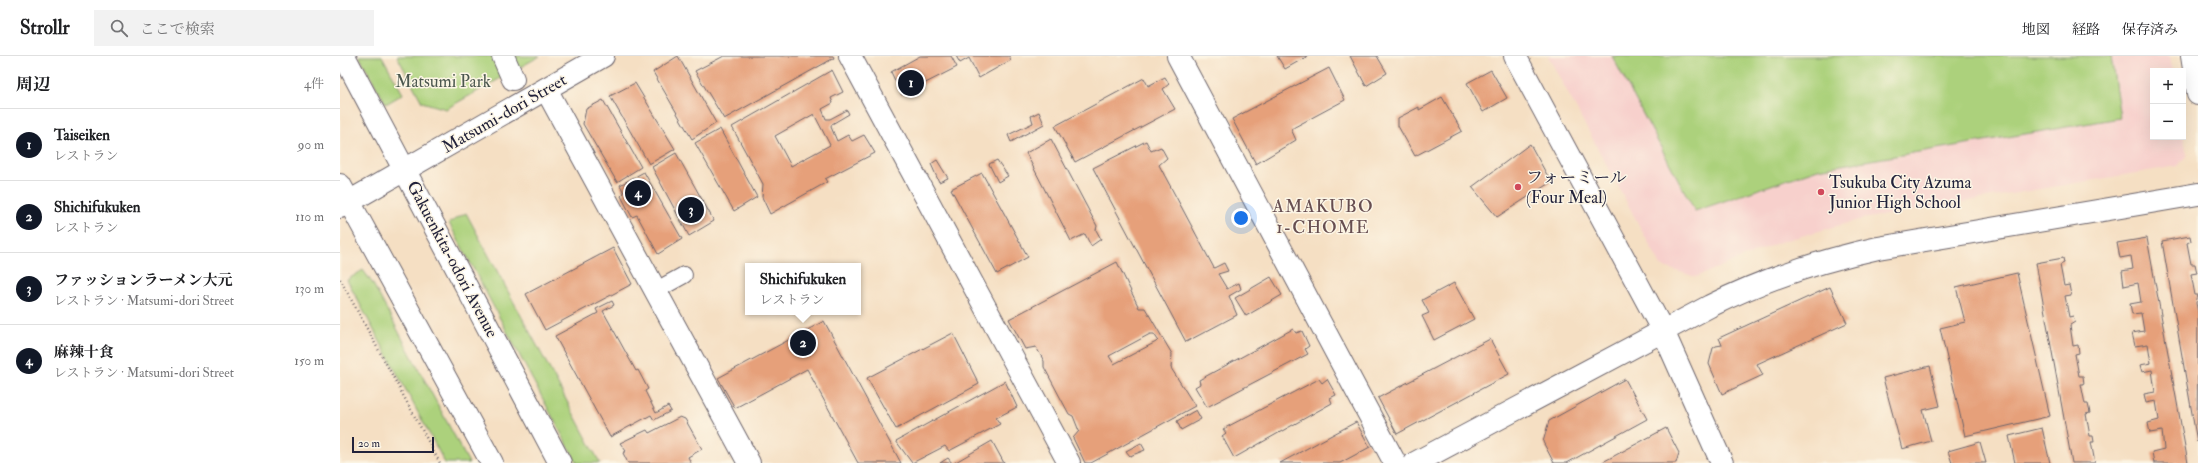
<!DOCTYPE html>
<html lang="ja">
<head>
<meta charset="utf-8">
<style>
  :root { --surface:#fff; --page:#f2f2f2; --text:#202124; --muted:#757577; --line:#e0e0e0; --accent:#111827 }
  body { margin:0; font-family:"IM FELL Double Pica","Noto Serif JP",serif; background:var(--page); color:var(--text) }
  .controls { position:absolute; right:12px; top:12px; display:grid; overflow:hidden; border-radius:0px; box-shadow:0 4px 16px #0002 }
  .controls button { width:36px; height:36px; display:grid; place-items:center; padding:0; border:0; border-bottom:1px solid var(--line); background:var(--surface); color:var(--text); font:20px sans-serif }
  .scale { position:absolute; left:12px; bottom:10px; width:82px; box-sizing:border-box; padding-left:4px; border:2px solid #22223b; border-top:0; font-size:11px; line-height:14px; white-space:nowrap; color:#22223b; -webkit-text-stroke:3px #fcf5e5; paint-order:stroke }
  .you { position:absolute; left:901px; top:162px; width:14px; height:14px; margin:-10px; border:3px solid #fff; border-radius:50%; background:#1a73e8; box-shadow:0 0 0 6px #1a73e833 }
  .badge { display:grid; place-items:center; width:26px; height:26px; border-radius:50%; background:var(--accent); color:#fff; font-size:13px; font-weight:700 }
  .pin { position:absolute; translate:-50% -50%; border:2px solid #fff; box-shadow:0 1px 4px #0006 }
  .popup { position:absolute; left:405px; top:207px; width:116px; height:52px; box-sizing:border-box; display:grid; place-content:center; border-radius:0px; background:var(--surface); filter:drop-shadow(0 1px 3px #0005); font-size:13px; white-space:nowrap; color:var(--muted) }
  .popup b { font-size:15px; color:var(--text) }
  .popup::after { content:''; position:absolute; left:50%; top:100%; margin-left:-8px; border:8px solid transparent; border-top-color:var(--surface) }
  .list { margin:0; padding:0; list-style:none }
  h2 { display:flex; justify-content:space-between; align-items:center; height:52px; margin:0; padding:0 16px; font-size:17px }
  h2 small { font-size:13px; font-weight:400; color:var(--muted) }
  .list li { display:grid; grid-template-columns:26px 1fr auto; gap:12px; align-items:center; box-sizing:border-box; height:72px; padding:0 16px; border-top:1px solid var(--line) }
  .list b { display:block; font-size:15px; white-space:nowrap }
  .list p { margin:0; font-size:13px; white-space:nowrap; color:var(--muted) }
  .list em { font-size:13px; font-style:normal; color:var(--muted) }
  .icon { flex:none; width:22px; height:22px; fill:none; stroke:currentColor; stroke-width:2; stroke-linecap:round; stroke-linejoin:round }
  .map { position:relative; flex:none; width:1858px; height:407px; overflow:hidden }
  header { display:flex; align-items:center; gap:24px; box-sizing:border-box; height:56px; padding:0 20px; background:var(--surface); border-bottom:1px solid var(--line) }
  header strong { font-size:19px }
  nav { display:flex; gap:22px; margin-inline-start:auto; font-size:14px }
  .search { width:280px; height:36px; background:var(--page); display:flex; align-items:center; gap:10px; box-sizing:border-box; padding:0 14px; border-radius:0px; color:var(--muted); font-size:15px }
  main { display:flex }
  aside { flex:1; background:var(--surface) }
  .map>svg:first-child { display:block }
</style>
</head>
<body>
<header>
<strong>Strollr</strong>
<div class="search"><svg class="icon" aria-label="search" viewBox="0 0 24 24"><circle cx="10" cy="10" r="6"/><path d="M15 15l6 6"/></svg>ここで検索</div>
<nav><a>地図</a><a>経路</a><a>保存済み</a></nav>
</header>
<main>
<aside>
<h2>周辺<small>4件</small></h2>
<ul class="list">
<li><span class="badge">1</span><div><b>Taiseiken</b><p>レストラン</p></div><em>90 m</em></li>
<li><span class="badge">2</span><div><b>Shichifukuken</b><p>レストラン</p></div><em>110 m</em></li>
<li><span class="badge">3</span><div><b>ファッションラーメン大元</b><p>レストラン · Matsumi-dori Street</p></div><em>130 m</em></li>
<li><span class="badge">4</span><div><b>麻辣十食</b><p>レストラン · Matsumi-dori Street</p></div><em>150 m</em></li>
</ul>
</aside>
<div class="map">
<svg width="1858" height="407" viewBox="0 0 1858 407">
  <rect width="100%" height="100%" fill="#fcf5e5"/>
  <filter id="ink" filterUnits="userSpaceOnUse"><feTurbulence type="fractalNoise" baseFrequency=".025" numOctaves="2"/><feDisplacementMap in="SourceGraphic" scale="8" xChannelSelector="R" yChannelSelector="G"/><feConvolveMatrix kernelMatrix="1 2 1 2 8 2 1 2 1" color-interpolation-filters="sRGB"/></filter>
  <filter id="wash" filterUnits="userSpaceOnUse"><feTurbulence type="fractalNoise" baseFrequency=".012" numOctaves="4" result="noise"/><feDisplacementMap in="SourceGraphic" scale="16" xChannelSelector="R" yChannelSelector="G"/><feGaussianBlur stdDeviation="0.9" result="paint"/><feColorMatrix in="noise" values="0 0 0 0 0 0 0 0 0 0 0 0 0 0 0 0 0 1.4 0 .05"/><feComposite in="paint" operator="in"/></filter>
  <g filter="url(#wash)">
    <rect width="100%" height="100%" fill="#f5dfc3"/>
    <path fill="#f7d0cc" d="M1208,0H1830L1832,15H1813V81H1843V78L1847,99L1838,110L1522,163L1440,186L1356,221L1321,210Z"/>
    <path fill="#acd17b" stroke="#677a5b" d="M19,0H42L63,38L46,48Z
      M57,0H200L106,53L82,46Z
      M1272,0H1771L1780,62L1478,113L1355,155Z
      M126,157L260,407H237L109,167Z
      M23,214L33,228L129,407H105L7,224Z"/>
    <g id="blocks">
      <path fill="#e6a07a" fill-rule="evenodd" d="M338,0L376,67L352,83L313,16Z
        M384,0H493L494,2L384,63L355,15Z
        M580,0H611L617,11L562,39L551,16Z
        M616,0H669L671,4L639,22L629,2L620,7Z
        M937,0H968L945,13Z
        M1010,0H1037L1047,17L1026,30Z
        M989,12L1005,44L951,73L956,84L916,108L892,63Z
        M492,14L503,36L491,42L493,47L482,53L486,63H490L507,54L509,58L492,68L491,71L497,85L508,79L512,85L524,79L535,97L485,123L487,126L430,158L422,141L423,128L392,71ZM474,58L490,89L451,110L435,80Z
        M1151,14L1167,42L1143,56L1127,27Z
        M825,21L829,28L823,33L835,53L735,106L715,70L804,22L808,30Z
        M295,27L335,93L309,108L270,40Z
        M1102,41L1122,75L1075,100L1058,70V62L1079,51V54Z
        M263,44L301,111L277,126L243,68L246,53Z
        M699,56L704,68L671,86L668,79L693,67L691,60Z
        M380,73L417,141L394,155L355,87Z
        M711,83L757,170L756,174L761,183L751,190L745,178L731,185L686,97Z
        M806,85L811,95L821,91L827,102L819,109L874,212L884,207L888,215L878,218L887,233L899,227L901,233L889,240L897,259L846,286L753,112Z
        M1190,88L1211,126L1157,161L1132,131Z
        M336,97L374,165L349,180L312,111Z
        M597,104L608,122L599,126L591,108Z
        M657,104L668,120L658,126L649,108Z
        M304,116L342,183L318,198L297,159L292,161L281,140L284,137L280,129Z
        M642,117L688,201L657,218L611,133Z
        M1850,180L1851,185L1847,187L1851,208H1855L1857,217L1851,218L1855,239H1858L1856,247L1858,257L1857,386L1822,185Z
        M1807,182L1848,407H1814L1812,396L1824,393L1822,375L1810,377L1808,367L1819,364L1816,345L1806,347L1804,338L1815,336L1812,314L1802,316L1800,309L1811,307L1808,288L1795,290L1792,277L1804,275L1801,257L1792,258L1790,248L1801,246L1798,227L1784,230L1782,215L1793,213L1791,200L1780,202L1777,187Z
        M273,192L292,228L205,274L186,238Z
        M1723,202L1724,207L1720,209L1724,230L1729,229L1731,239L1725,240L1729,261L1733,260L1735,266L1730,269L1733,290L1738,289L1739,297L1735,298L1739,320H1743L1744,328H1741L1745,348H1748L1750,357L1746,358L1750,380H1753L1754,386H1751L1755,407H1732L1696,207Z
        M777,206L799,252H805L832,298L831,312L855,350L751,407H745L733,382L739,375L733,360L729,358L704,311V305L696,291L685,293L669,263ZM810,278H814L818,284L816,286L774,308L769,300Z
        M1677,217L1710,360L1625,380L1600,272L1625,266L1616,231Z
        M931,221L942,239L906,260L895,242Z
        M1114,227L1134,263L1094,284L1082,260L1089,257L1082,244Z
        M1490,231L1507,267L1417,308L1423,319L1382,338L1369,308L1373,292L1376,290L1382,289L1379,282Z
        M272,245L274,249L263,255L296,315L298,314L308,333L305,335L316,357L328,350L331,355L314,364L311,359L270,381L215,280L258,257L256,253Z
        M484,265L561,407H518L467,313L395,352L378,322Z
        M953,273L956,277L962,275L969,290L965,293L968,298L867,351L855,331L860,328L859,324Z
        M613,277L639,328L556,373L527,322Z
        M1150,283L1169,318L1057,378L1038,342Z
        M1590,310L1600,350L1583,354L1591,385L1562,393L1543,322Z
        M979,323L982,327L987,323L996,339L990,342L992,347L894,402L882,380L886,377L883,373Z
        M1285,323L1307,363L1227,407H1214L1203,386L1209,365Z
        M665,325L677,351L656,362L660,368L609,395L605,390L572,407L556,385Z
        M856,354L861,363L841,374L837,365Z
        M340,361L345,363L362,393L348,401L351,407H288L283,397L286,395L280,387L307,374L309,377Z
        M1016,366L1030,391L1000,407H940Z
        M1326,372L1339,397L1336,407H1261Z
        M1702,372L1710,407H1675L1669,380Z
        M652,385L664,407H614Z
        M1640,386L1646,407H1612L1608,395Z
        M801,387L805,394L790,400L786,395Z
        M608,402L612,407H600Z"/>
    </g>
  </g>
  <g filter="url(#ink)">
    <use href="#blocks" fill-opacity="0" stroke="#6c646b" stroke-width="1"/>
    <g fill="none" stroke-linecap="round" stroke-linejoin="round">
      <g stroke="#6c646b" stroke-width="18">
        <path id="service" d="M315,235L344,219"/>
      </g>
      <g stroke="#6c646b" stroke-width="24">
        <path id="pedestrian" d="M163,0L173,23"/>
      </g>
      <g stroke="#6c646b" stroke-width="24">
        <path id="minor" d="M510,0L729,407
          M838,0L1055,407
          M1852,0L1858,38
          M206,33L409,407"/>
      </g>
      <g stroke="#6c646b" stroke-width="24">
        <path id="tertiary" d="M1175,0L1323,275L1382,407
          M0,151L263,0
          M1075,407L1370,250C1424,223 1479,205 1538,192L1858,138"/>
      </g>
      <g stroke="#6c646b" stroke-width="24">
        <path id="secondary" d="M4,0L220,407
          M0,129L152,407"/>
      </g>
      <path stroke="#6c646b" stroke-width="2.5" stroke-dasharray="1 3" stroke-linecap="butt" d="M0,223L100,407"/>
      <use href="#service" stroke="#fff" stroke-width="16"/>
      <use href="#pedestrian" stroke="#fff" stroke-width="22"/>
      <use href="#minor" stroke="#fff" stroke-width="22"/>
      <use href="#tertiary" stroke="#fff" stroke-width="22"/>
      <use href="#secondary" stroke="#fff" stroke-width="22"/>
    </g>
  </g>
  <g fill="#d1495b" stroke="#fcf5e5" stroke-width="1.5">
    <circle cx="1178" cy="131" r="4"/>
    <circle cx="1481" cy="136" r="4"/>
  </g>
  <g text-anchor="middle" stroke-width="3" stroke-linejoin="round" paint-order="stroke">
    <g font-size="17" fill="#4b574e" stroke="#fcf5e5">
      <text x="103" y="31">Matsumi Park</text>
    </g>
    <g font-size="17" fill="#22223b" stroke="#fcf5e5">
      <text transform="translate(164 57) rotate(-30)" y="6">Matsumi-dori Street</text>
      <text transform="translate(113 203) rotate(62)" y="6">Gakuenkita-odori Avenue</text>
    </g>
    <g font-size="17" fill="#22223b" stroke="#fcf5e5" text-anchor="start">
      <text x="1186" y="127">フォーミール<tspan x="1186" dy="20">(Four Meal)</tspan></text>
      <text x="1489" y="132">Tsukuba City Azuma<tspan x="1489" dy="20">Junior High School</tspan></text>
    </g>
    <g font-size="18" letter-spacing="1" fill="#674e51" stroke="#fcf5e5">
      <text x="983" y="156">AMAKUBO<tspan x="983" dy="21">1-CHOME</tspan></text>
    </g>
  </g>
</svg>
<div class="controls">
<button>+</button>
<button>−</button>
</div>
<div class="scale">20 m</div>
<div class="you"></div>
<div class="pin badge" style="left:571px;top:27px">1</div>
<div class="pin badge" style="left:463px;top:287px">2</div>
<div class="popup"><b>Shichifukuken</b>レストラン</div>
<div class="pin badge" style="left:351px;top:154px">3</div>
<div class="pin badge" style="left:298px;top:137px">4</div>
</div>
</main>
</body>
</html>
